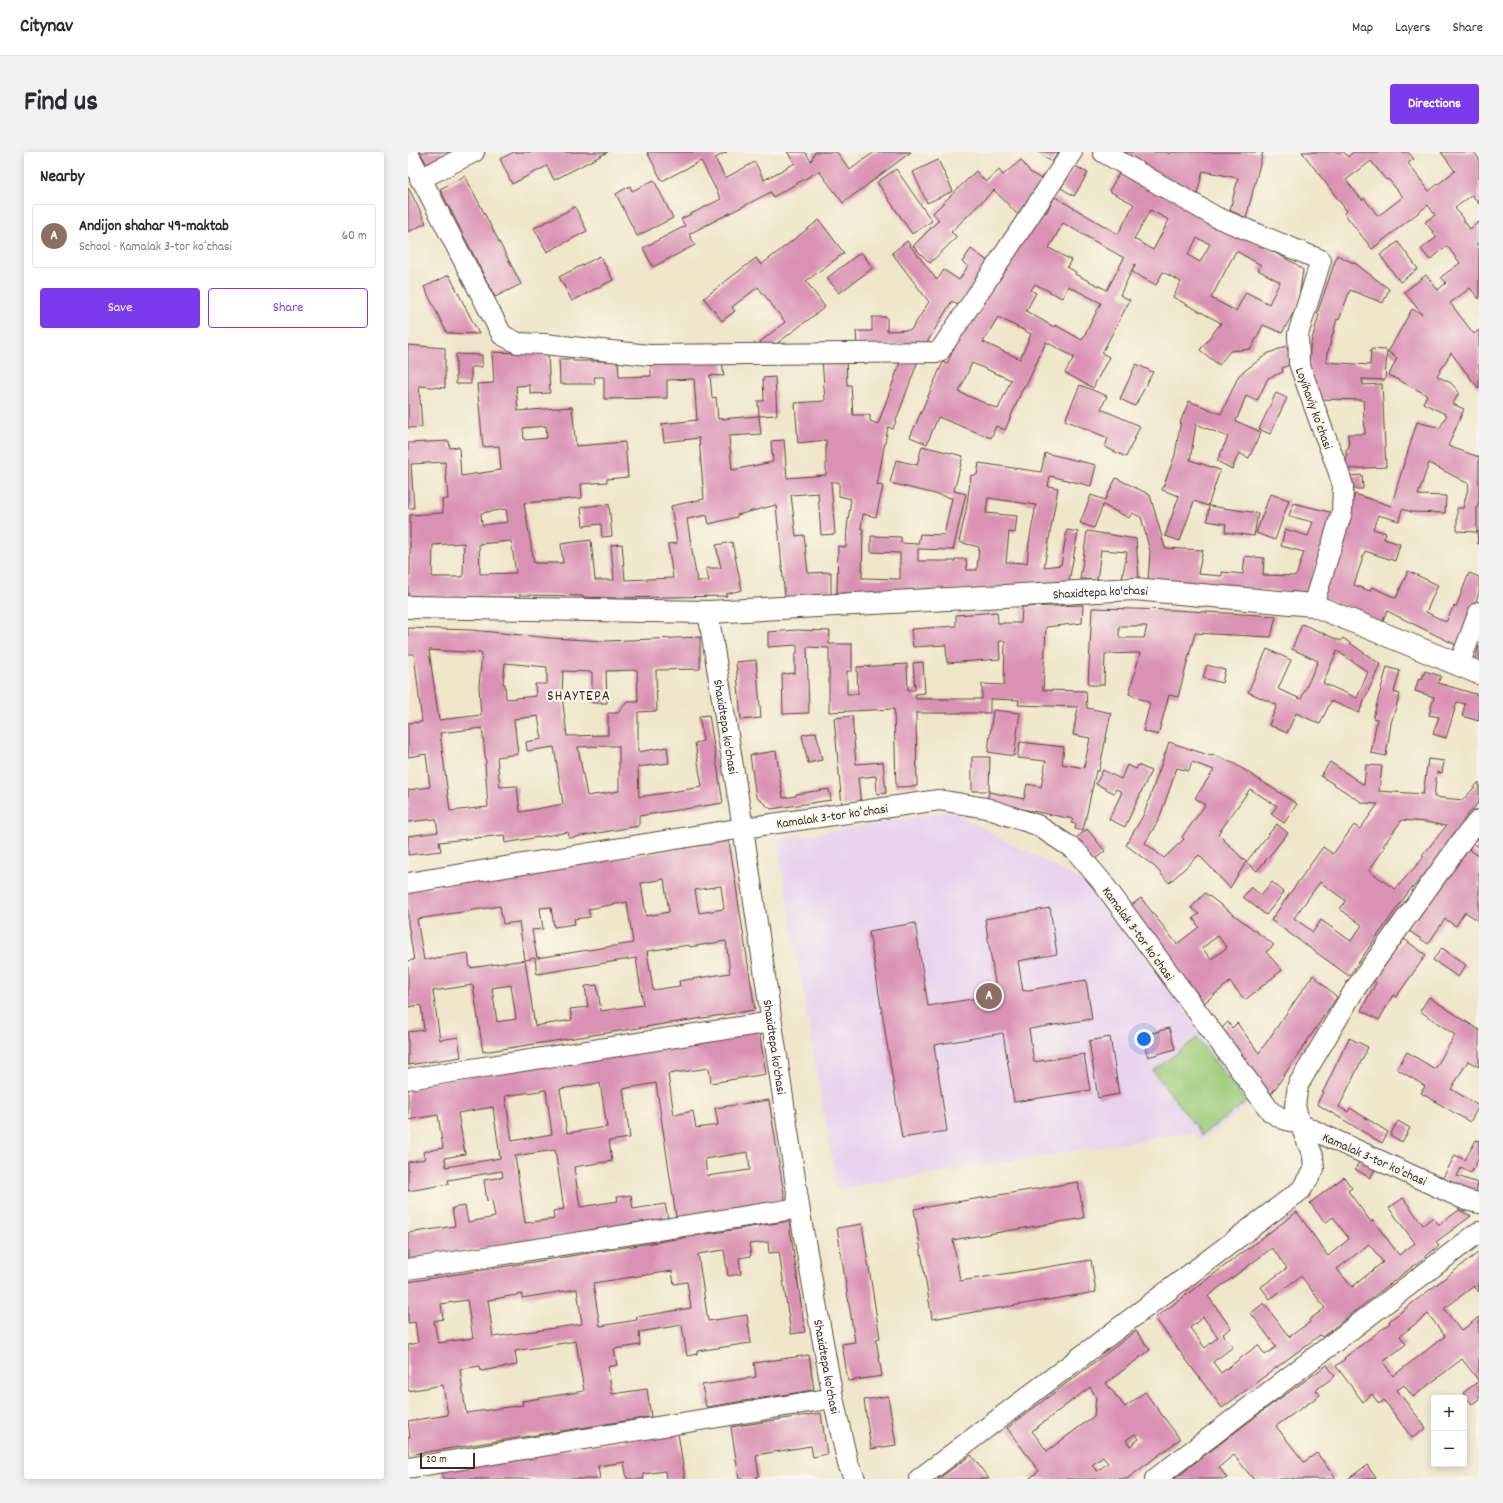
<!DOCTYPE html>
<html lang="en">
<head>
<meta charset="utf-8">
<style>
  :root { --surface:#fff; --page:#f2f2f3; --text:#2b2b33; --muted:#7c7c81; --line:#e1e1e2; --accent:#7c3aed }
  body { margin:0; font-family:Dekko,sans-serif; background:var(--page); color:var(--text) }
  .controls { position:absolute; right:12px; bottom:12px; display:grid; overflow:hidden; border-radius:4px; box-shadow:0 2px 10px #0003 }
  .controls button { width:36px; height:36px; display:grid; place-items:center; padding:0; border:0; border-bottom:1px solid var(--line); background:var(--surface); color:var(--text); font:20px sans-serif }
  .scale { position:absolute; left:12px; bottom:10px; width:55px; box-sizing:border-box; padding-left:4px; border:2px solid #3b2a1e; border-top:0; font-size:11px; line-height:14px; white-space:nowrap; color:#3b2a1e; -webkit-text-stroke:3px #fbf7ec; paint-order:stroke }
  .you { position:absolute; left:736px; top:887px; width:14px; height:14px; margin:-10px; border:3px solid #fff; border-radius:50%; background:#1a73e8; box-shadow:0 0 0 6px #1a73e833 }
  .badge { display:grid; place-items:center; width:26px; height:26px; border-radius:50%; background:var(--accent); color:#fff; font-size:13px; font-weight:700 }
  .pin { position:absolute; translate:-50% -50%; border:2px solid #fff; box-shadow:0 1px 4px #0006 }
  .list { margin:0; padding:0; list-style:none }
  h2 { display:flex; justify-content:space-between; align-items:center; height:52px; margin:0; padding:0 16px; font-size:17px }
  h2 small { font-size:13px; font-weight:400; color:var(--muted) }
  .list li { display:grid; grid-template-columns:26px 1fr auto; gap:12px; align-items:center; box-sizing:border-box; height:64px; margin:0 8px 8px; padding:0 8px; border:1px solid var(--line); border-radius:4px }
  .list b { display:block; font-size:15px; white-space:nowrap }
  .list p { margin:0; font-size:13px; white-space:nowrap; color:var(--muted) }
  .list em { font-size:13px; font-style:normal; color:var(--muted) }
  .actions { display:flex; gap:8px; padding:12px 16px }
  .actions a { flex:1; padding:9px 0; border:1px solid var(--accent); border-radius:4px; text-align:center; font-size:14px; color:var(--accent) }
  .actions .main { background:var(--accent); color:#fff }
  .map { position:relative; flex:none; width:1071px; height:1327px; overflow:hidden; border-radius:4px }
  header { display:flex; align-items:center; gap:24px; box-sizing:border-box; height:56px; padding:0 20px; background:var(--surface); border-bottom:1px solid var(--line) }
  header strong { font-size:19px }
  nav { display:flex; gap:22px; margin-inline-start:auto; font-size:14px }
  .intro { display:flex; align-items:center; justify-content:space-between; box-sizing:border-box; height:96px; padding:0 24px }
  h1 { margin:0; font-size:28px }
  .button { padding:10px 18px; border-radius:4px; background:var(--accent); color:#fff; font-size:14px; font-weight:700 }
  main { display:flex; gap:24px; padding:0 24px }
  aside { flex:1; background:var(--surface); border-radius:4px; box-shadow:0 2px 10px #0003 }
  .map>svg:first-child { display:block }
</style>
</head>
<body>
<header>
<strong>Citynav</strong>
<nav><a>Map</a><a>Layers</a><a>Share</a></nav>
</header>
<div class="intro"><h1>Find us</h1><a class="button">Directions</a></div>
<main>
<aside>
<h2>Nearby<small></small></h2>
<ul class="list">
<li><span class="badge" style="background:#8d6e63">A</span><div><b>Andijon shahar 49-maktab</b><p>School · Kamalak 3-tor koʻchasi</p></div><em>60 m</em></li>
</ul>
<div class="actions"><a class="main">Save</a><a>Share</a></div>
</aside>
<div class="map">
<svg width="1071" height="1327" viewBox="0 0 1071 1327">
  <rect width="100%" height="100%" fill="#fbf7ec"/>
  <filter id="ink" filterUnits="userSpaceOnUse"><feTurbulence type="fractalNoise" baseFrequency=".025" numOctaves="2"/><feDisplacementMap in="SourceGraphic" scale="8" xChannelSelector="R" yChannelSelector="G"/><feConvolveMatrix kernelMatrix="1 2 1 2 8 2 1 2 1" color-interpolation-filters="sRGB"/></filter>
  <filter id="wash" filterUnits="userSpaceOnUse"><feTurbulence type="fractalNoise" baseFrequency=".012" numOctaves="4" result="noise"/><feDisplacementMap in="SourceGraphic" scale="16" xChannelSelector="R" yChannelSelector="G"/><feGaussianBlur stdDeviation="0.9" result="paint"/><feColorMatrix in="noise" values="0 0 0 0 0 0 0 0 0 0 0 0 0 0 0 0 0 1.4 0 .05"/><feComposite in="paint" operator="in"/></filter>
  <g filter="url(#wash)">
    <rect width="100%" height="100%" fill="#efe6c9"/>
    <path fill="#e8d2ee" d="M543,659L688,737L844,951L793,989L786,980L429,1037L369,688Z"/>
    <path fill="#9ecd7b" stroke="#6c7c4c" d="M789,886L838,950L794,983L745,919Z"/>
    <g id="blocks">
      <path fill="#da92b4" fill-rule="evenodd" d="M12,0H45L19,13Z
        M106,0H200L146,28L139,14L104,32L92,7Z
        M239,0H319L307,6L317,26L347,10L356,28L387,11L379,0H397L403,9L407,0H429L442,18L466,0H503L435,51L411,19L365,45L363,40L281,82L287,93L245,115L235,96L277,74L273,67L313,47L293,9L254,29Z
        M630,0H651L644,10Z
        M709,0H758L761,2L762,0H855L838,66L822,58L830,26L795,19L789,42L768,33Z
        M894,0H936L940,5L945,0H1000L1006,7L1000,11L1021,39L1047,19L1033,0H1066L1071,7V52L1064,43L1047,56L1062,77L1071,70V90L1068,92L1071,95V147L1062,136L1042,151L1066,182L1071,178V237L1043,201L1029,224L1043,231L1051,240L1045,252L1056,257L1040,294L1071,305V349L1069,356V380L1049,379V356H1055L1061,332L1021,311L1010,343L1038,344L1037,361L1003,360L994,357L991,369L970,363L965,377L978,381L976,387L992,392L987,409L957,399L946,433L962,439L964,435L988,446L1000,419L1030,433L1018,460L1038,470L1046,454L1048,455L1061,421L1071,425V441L1064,460L1048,493L979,459L974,471L913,444L947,342L983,354L1009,270L1032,276L1039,263L1015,251L1019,243L981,223L989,206L980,200L1004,157L1014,162L996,140L1018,123L1030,138L1038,131L1033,125L1052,111L1039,94L1022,108L1013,97L1029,85L1017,70L1027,63L1020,53L964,97L936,61L939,59ZM963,9L978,28L980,27L995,45L970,64L956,46L954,48L938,28Z
        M530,8L545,39L519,51L505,20Z
        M613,8L623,21L635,28L612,65L586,38L543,80L549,85L522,111L505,94L531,68L525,61L568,19L578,30L591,18L595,23Z
        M667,14L680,21L666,44L653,36Z
        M488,17L524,69L504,82L469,30Z
        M713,18L888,112L895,118L890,152L874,181L855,173L843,197L822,199L811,213L792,198L813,171L765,145L773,130L755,120L748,133L724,120L727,112L712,143L722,148L694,201L701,205L685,236L657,221L666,205L638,190L618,234H616L597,278L588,274L583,286L530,265L519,292L502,285L535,210L539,212L544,201L541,200L632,57L638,61L647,45L710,82L726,52L701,39ZM742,58L761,68L745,98L726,87ZM655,71L716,106L699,138L667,122L668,120L659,115L663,108L641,96ZM789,86L802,92L792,110L780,103ZM828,99L853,113L850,118L872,130L861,152L838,140L828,159L803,146ZM627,132L654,146L660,134L693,151L674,188L647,173L646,175L618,159L628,141L623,138ZM590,165L623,182L612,207L575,190ZM564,211L603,228L590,257L551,240Z
        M57,24L113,132L87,145L32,37Z
        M246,28L265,66L229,84L208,42L222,34L224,39Z
        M0,35L18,71L0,80Z
        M167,55L179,79L139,100L126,76Z
        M411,68L436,101L398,129L417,155L359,199L352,190L377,170L350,135L324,155L327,159L314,169L296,146L348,106L353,113Z
        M499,89L529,128L536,118L551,128L560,114L554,110L563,97L581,110L551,154L544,149L518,192L449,194L448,179H464V165H479V179L503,178L521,150L484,101Z
        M990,90L1010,117L992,130L972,103Z
        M453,100L465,116L431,141L419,126Z
        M929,103L948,112L981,137L975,151L942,138L931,168L929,167L920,200H919L918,210L962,213L963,197L979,198L977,228L954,227L955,233L974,232L978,315L939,317L938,297H941L940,282H957L955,248L909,247L901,225L902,195L911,163L909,162Z
        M192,104L205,128L164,149L151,125Z
        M41,123L71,182L39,181L16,135Z
        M0,193L37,196V236L11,234L14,275L0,276Z
        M878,194L885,211L874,216L875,220L860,226L849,249L838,244L828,269L853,280L841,306L831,301L824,317L809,309L820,285L788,272L782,308L812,318L800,354L786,349L772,389L757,384L771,344L754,338L767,303L773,268L781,249L813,262L831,223L859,202Z
        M84,200L140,202L142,241L122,242V233L108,234L110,259L164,255L168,294L217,290L220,325L199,327V330L173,332L174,346L116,351L126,411H155L153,392L183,388L187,428H206L203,393L214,392L217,428L265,426L260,392L269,391L263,354L296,347L291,286L256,290L254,272L289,268L286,227L259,228V246L196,247V225H186L187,232H152L151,207H165V209H210L211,225L243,224V210L314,209L316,224L302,223L304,246L308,245L310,267L351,264L353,282L321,284L324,318L365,310L363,289L376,288L379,326L418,323V288L390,291L387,251L417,249L414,206L438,204L439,233H443L445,263H462V269L470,272L494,205L511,206L485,277L480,275L469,333L475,334L468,365L455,362L453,377H455L454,426L492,427V401L463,400V384L493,385V391L510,392L512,382L536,383L544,346L482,331L488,308L509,313L514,294L555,304L546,339L558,342L545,398L510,397V409H547V407H558L559,418H569L571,395L551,390L558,359L563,323H569L571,311L633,320L637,301L688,313L683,334L642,324L640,334L650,336L636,415L653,413L659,378L670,380L661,430L491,443L429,441L430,394L438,395L439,376L443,347L431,344V330H423L427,382L413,383L410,341L383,343L388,384L396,383L400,421L423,420V444L377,446L368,353L329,363V365L301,372L299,363L279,367L289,429H301L298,416H313L308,393L324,390L334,438L318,442L319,444L207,446L174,445V444L111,443L112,445H0V424H2V363L35,361L34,348L40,347L37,310L3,312L6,356H0V291L41,289L42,296L51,295L53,324L93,318L91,294L75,295L69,232L86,231ZM138,274L139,286L116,288L115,276ZM580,346L628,353L621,390L619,411L598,410L601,380L607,381L609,364L578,361ZM98,357L100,370L74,373L73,361ZM103,389L108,421L72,422L71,392ZM56,391L55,425H24L25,393Z
        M48,202L74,203V215H63V232H48Z
        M728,212L745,220L727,254L712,247Z
        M367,225L369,263L351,264L350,249H356L355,226Z
        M672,233L699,244L693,257L732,274L718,305L697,295L700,286L657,268Z
        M868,241L879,246L862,282L851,277Z
        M954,323L955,337H942L941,324Z
        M708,326L742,343L757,396L795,398L790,422L814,424V420L835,422L837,404L856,406L855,423L888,424L896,400L873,394L877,377L900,384L905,370L881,364L885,351L926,361L899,441L740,430L742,399L733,365L724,361L721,366L695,353L686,376L672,371L683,343L697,348Z
        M862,342L881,348L867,388L848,381Z
        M201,352L204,384L194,385L193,372L175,374L173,355Z
        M801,354L850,361L846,384L817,380L818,372L799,369Z
        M679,379L728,387L731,427H714L719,400L693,398L689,428L672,427Z
        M1071,379V392H1070L1069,380Z
        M675,453L674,471L638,475L635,538L678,539L679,556L703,561L691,619H688L675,679L667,677L668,672L663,671L665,667L579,650L581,640L616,647L619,632L633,635L638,609L609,606L612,590L656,595L654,612L676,616L682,586L665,583L670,555L610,553L611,548L582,547V561H508L509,634L488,635L486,557L421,560V496L399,495L401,561L375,562L374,522L387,521V502L389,501V493L360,495V480L389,478L422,479L421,492H444V519H439V542H450L449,515L499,512L500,538H507L505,511L515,510L517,541L507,542L508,547H574V532L596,533L597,489H591L592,507L539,511L538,493L505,495L503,477L548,474V463L589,460L590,471H613L614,455Z
        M684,456L766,458L868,464L863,485L787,481L770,545L761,543L750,583L735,579L742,551L721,542L732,501L697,502L696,533H680ZM711,474H739L736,486H711Z
        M894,472L933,489L935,486L972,512L951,561L923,549L912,572L888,561L879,581L861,573L869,553L840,540L859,497L883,508L870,537L893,547L910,509L884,497ZM929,499L960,520L949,546L915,531Z
        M0,476L64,478L142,486L197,489L292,485V517L248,518L249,559L230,560V600L259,595L261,611L230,615L231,645L294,635L287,591L295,589L291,564L301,563L315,651L231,664V674L161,686L160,680L97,691L96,683L31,690L33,699L0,703V684L30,680L28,667L0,670V638L22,635L18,602L0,605V571L14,570L6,502H0ZM21,498L74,501L71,534L73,563L31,568ZM97,511L139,515V532H127L128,544L98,547L97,532H95ZM229,518L230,550H219L210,561H200V583L159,584L154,544L155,519L184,520V551H199L198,519ZM130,564L134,587L118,590L119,599L146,595L155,652L112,660L109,634L92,635L89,605L110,602L106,567ZM74,576L78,611L77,612L80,655L42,659L32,581ZM200,594H211V639L179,644L170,595Z
        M1071,494V514L1065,512Z
        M348,508L353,566L333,568L328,510Z
        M799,513L817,518L814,531L795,526Z
        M979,515L992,519L986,540L992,542L983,571L978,604L963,601L969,567L965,566Z
        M1017,519L1033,524L1030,531L1071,543V569L1054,564L1057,552L1049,550L1038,586L1025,582L1031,565L1021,563L1026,545L1007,539L1011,526L1014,527Z
        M585,558L612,561L606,604L580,600Z
        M444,564L448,612L475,610L478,641L469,642L468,624L450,626L453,652L434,654L426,566Z
        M408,580L414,608L400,611L394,583Z
        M761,590L803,604L804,602L827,612L889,652L876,671L863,662L869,654L842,637L810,682L838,710L869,672L880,681L849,719L838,710L822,736L791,703L761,731L747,715L718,693L736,662ZM784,610L806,618L787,646L797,653L774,685L776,687L756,706L737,691L751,667L769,616L781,619Z
        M368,599L375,646L388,644V642L421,637L423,648L363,657L348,645L342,603Z
        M564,605H582L581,639H564Z
        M1020,607L1036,609L1034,621L1029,620L1026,645L1055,648L1071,630V650L1056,667L1051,681L1026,713L1001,739L941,824L863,768L915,695L925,702L946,673L952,677L970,652L955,651L913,624L922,610L956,633L958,613L974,614L971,639L1015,642ZM994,668L1018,670L1038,674L1014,704L1016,705L987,737L961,719L977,695L975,694ZM912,730L938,749L932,757L954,773L943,789L913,768L905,780L886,766Z
        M719,613L728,617L730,613L743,619L717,675L701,667L714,640L708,637L706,641L688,632L695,618L713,627Z
        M1071,675V695L1062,689Z
        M679,677L697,699L685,709L667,687Z
        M321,689L347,858L75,900L65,833L25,839L32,888L50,885L53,905L0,913V880L16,878L13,853L0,855V809L6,808L0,771V739ZM256,727L261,760L238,764L233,731ZM313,734L316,757L291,761L287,738ZM219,750L225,791L129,806L124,778L135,777L132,756L143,755L146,775L167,772L166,767L182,765L180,757ZM92,754L95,772L111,770L117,808L127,806L129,822L228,806L235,853L193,859L189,833L177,834L180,855L162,857L164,868L127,874L117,808L62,816L60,801L16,808L9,767ZM318,789L322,821L271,829L272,834L245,838L239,799L281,793L282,795ZM103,833L108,867L89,870L84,836Z
        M1056,694L1071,704V769L1057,760L1048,774L1037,767L1020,792L1000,778Z
        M864,730L876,740L858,763L835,745L843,735L853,743Z
        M797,741L866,793L858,800L874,818L837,848L822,830L796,851L757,801L718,757L733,746L769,792L791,775L785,766L791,762L783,756ZM810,784L819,796L803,807L794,796Z
        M642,756L649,802L610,809L615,839L678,828L684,867L621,877L626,910L676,902L682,938L606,950L595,881L526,893L539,979L494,986L461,779L507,771L520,854L589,843L577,767Z
        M996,787L1018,803L988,845L985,843L971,868L953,858L968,831L965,829Z
        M1034,796L1058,813L1050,825L1025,808Z
        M905,823L929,845L860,947L811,879L820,870L824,876L829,871L851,901Z
        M1021,845L1071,878V915L1060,909L1043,937L1071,954L1062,970L1013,941L1017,934L989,917L999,900L1027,917L1047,883L1012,859Z
        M761,876L767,897L740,905L734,884Z
        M351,878L358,922L303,931L301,916L260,922L266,963L285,959L288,976L310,973L307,956L361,948L377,1048L268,1065L248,931L215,937L222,986L201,989L204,1009L166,1015L172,1055L210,1049L209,1045L223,1043L225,1057L257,1052L260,1066L0,1108V1081L47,1074L44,1056L57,1054L60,1070L87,1065L84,1048L79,1049L76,1028L95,1025L94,1019L40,1028L41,1032L0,1039V1010L17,1007L15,1000L35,996L30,963L0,968V934ZM192,931L199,975L159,981L152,937ZM138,938L144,982L104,989L97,944ZM85,955L92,1006L38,1015L37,1006L57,1002L50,961ZM147,998L156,1057L145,1059L146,1067L117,1071L107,1004ZM340,1000L342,1018L299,1024L297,1007Z
        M702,885L711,942L690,946L681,889Z
        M941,886L960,895L931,955L940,960L942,956L980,980L974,991L909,952Z
        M990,969L1002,976L994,990L982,983Z
        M1068,988L1071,989V1006L1063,1021L1053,1016L1049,1024L1070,1031L1068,1041L1044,1034L1034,1028L1047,1003L1057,1008Z
        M953,1007L968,1016L962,1026L947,1017Z
        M936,1025L944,1036L940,1039L963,1070L965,1068L991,1103L1007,1091L981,1056L995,1046L1015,1073L1025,1065L1031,1073L1051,1058L1063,1064L1028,1090L1031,1094L914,1185L912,1183L814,1256L747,1166L889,1060L920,1104L941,1087L925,1065L917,1071L902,1051ZM961,1092L975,1110L944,1135L929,1117ZM864,1096L879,1116L853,1135L862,1147L893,1124L917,1156L901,1168L902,1170L881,1185L856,1151L843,1161L868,1195L857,1203L850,1193L813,1221L805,1210L825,1195L815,1182L823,1176L800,1144ZM795,1165L810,1185L797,1196L782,1176Z
        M670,1030L676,1066L545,1088L552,1129L683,1108L688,1140L524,1167L506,1057Z
        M381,1069L397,1180L383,1182L371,1100L361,1101L360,1090L341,1092L343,1104L331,1106L333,1122L320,1124L316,1098L290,1102L300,1169L339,1163L343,1191L289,1199V1202L279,1204L274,1173L231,1180L232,1193L206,1197L209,1213L200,1215L204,1242L239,1237L243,1265L0,1303V1285H2L0,1269L40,1263L35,1233L0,1239V1193L10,1191L7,1170L0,1171V1130ZM264,1119L266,1132L279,1130L283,1156L228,1165L229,1168L192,1174L185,1131ZM169,1137L174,1172L85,1185L80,1148L114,1142V1146ZM59,1148L65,1186L30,1191L26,1169L35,1167L33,1152ZM168,1189L176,1239L114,1249L115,1253L58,1261L52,1217L72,1214L73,1219L109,1213L107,1199Z
        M454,1072L472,1186L468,1187L474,1224L440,1229L434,1192L447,1190L429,1076Z
        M1071,1100V1140L1066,1134L1036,1157L1053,1179L1071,1165V1247L1064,1252L1055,1241L1071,1229L1054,1207L1005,1245L996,1233L989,1238L1018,1276L1004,1286L976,1248L971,1252L964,1242L955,1250L928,1214L937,1207L936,1206L982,1171L981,1169ZM1020,1162L1037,1184L985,1224L975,1210L998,1192L992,1184Z
        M728,1179L742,1198L698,1231L717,1255L737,1240L772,1287L719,1327H621L631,1319L599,1276ZM682,1235L688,1245L686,1264L639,1299L624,1279ZM727,1282L731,1287L722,1294L718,1288ZM695,1305L700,1311L689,1319L684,1313Z
        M401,1203L406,1238L298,1255L294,1233L348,1225L346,1211Z
        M919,1213L927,1224L908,1238L912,1243L868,1274L896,1310L909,1301L928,1327H886L885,1326L883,1327H845L826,1303L811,1315L819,1326L817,1327H766L856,1258Z
        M480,1244L488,1293L463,1297L456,1248Z
        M413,1261L419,1302L405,1305L403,1294L348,1303L351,1324L348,1325V1327H331L323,1275Z
        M270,1281L277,1327H258L257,1319L235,1322L236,1327H219L216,1310L190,1314L192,1327H35L34,1317Z
        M563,1303L581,1327H530Z
        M959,1313L968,1326L966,1327H940Z"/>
    </g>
  </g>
  <g filter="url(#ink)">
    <use href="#blocks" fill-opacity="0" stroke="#564638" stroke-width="1"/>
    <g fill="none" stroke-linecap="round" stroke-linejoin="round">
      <g stroke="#564638" stroke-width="22">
        <g id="minor">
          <path d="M695,0L808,65L913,108L890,182L891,211L914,276L929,315L935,334L934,360L905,453"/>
          <path d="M0,1L94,183L110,191L136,192L241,203L531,200L664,0"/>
          <path d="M12,27L66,0"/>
          <path id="s1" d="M300,460L335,676L393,1067L425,1246L440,1312L447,1327"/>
          <path d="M1051,513L1071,460"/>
          <path d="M0,731L335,676L531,648L578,656L629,673L667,698L694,730L863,960L875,967L892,972L1058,1048L1071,1051"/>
          <path d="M0,927L363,870"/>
          <path d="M0,1117L391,1056"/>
          <path d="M0,1316L425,1246"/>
          <path d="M511,1327L893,1038L906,1017L905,1004L892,972L887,954L890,933L947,837L1055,687L1071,668"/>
          <path d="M747,1327L1071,1080"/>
        </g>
      </g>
      <g stroke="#564638" stroke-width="24">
        <g id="tertiary">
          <path id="s2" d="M0,455L300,460L726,437L905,453L1071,521"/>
        </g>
      </g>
      <use href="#minor" stroke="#fff" stroke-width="20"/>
      <use href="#tertiary" stroke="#fff" stroke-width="22"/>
    </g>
  </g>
  <g text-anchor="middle" stroke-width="4" stroke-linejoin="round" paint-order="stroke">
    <g font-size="13" fill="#3b2a1e" stroke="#fbf7ec">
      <text transform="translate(907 256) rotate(70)" y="5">Loyihaviy koʻchasi</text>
      <text dy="5" stroke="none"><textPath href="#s2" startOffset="693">Shaxidtepa ko'chasi</textPath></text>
      <text dy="5" stroke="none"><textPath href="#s1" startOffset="116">Shaxidtepa ko'chasi</textPath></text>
      <text transform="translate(424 663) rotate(-8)" y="5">Kamalak 3-tor koʻchasi</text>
      <text transform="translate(731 781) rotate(54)" y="5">Kamalak 3-tor koʻchasi</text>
      <text dy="5" stroke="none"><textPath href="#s1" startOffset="440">Shaxidtepa ko'chasi</textPath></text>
      <text transform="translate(967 1006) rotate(24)" y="5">Kamalak 3-tor koʻchasi</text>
      <text dy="5" stroke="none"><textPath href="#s1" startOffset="764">Shaxidtepa ko'chasi</textPath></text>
    </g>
    <g font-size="15" letter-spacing="1" fill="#3b2a1e" stroke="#fbf7ec">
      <text x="171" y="548">SHAYTEPA</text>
    </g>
  </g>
</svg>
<div class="controls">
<button>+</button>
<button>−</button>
</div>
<div class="scale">20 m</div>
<div class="you"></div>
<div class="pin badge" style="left:581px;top:844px;background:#8d6e63">A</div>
</div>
</main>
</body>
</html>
